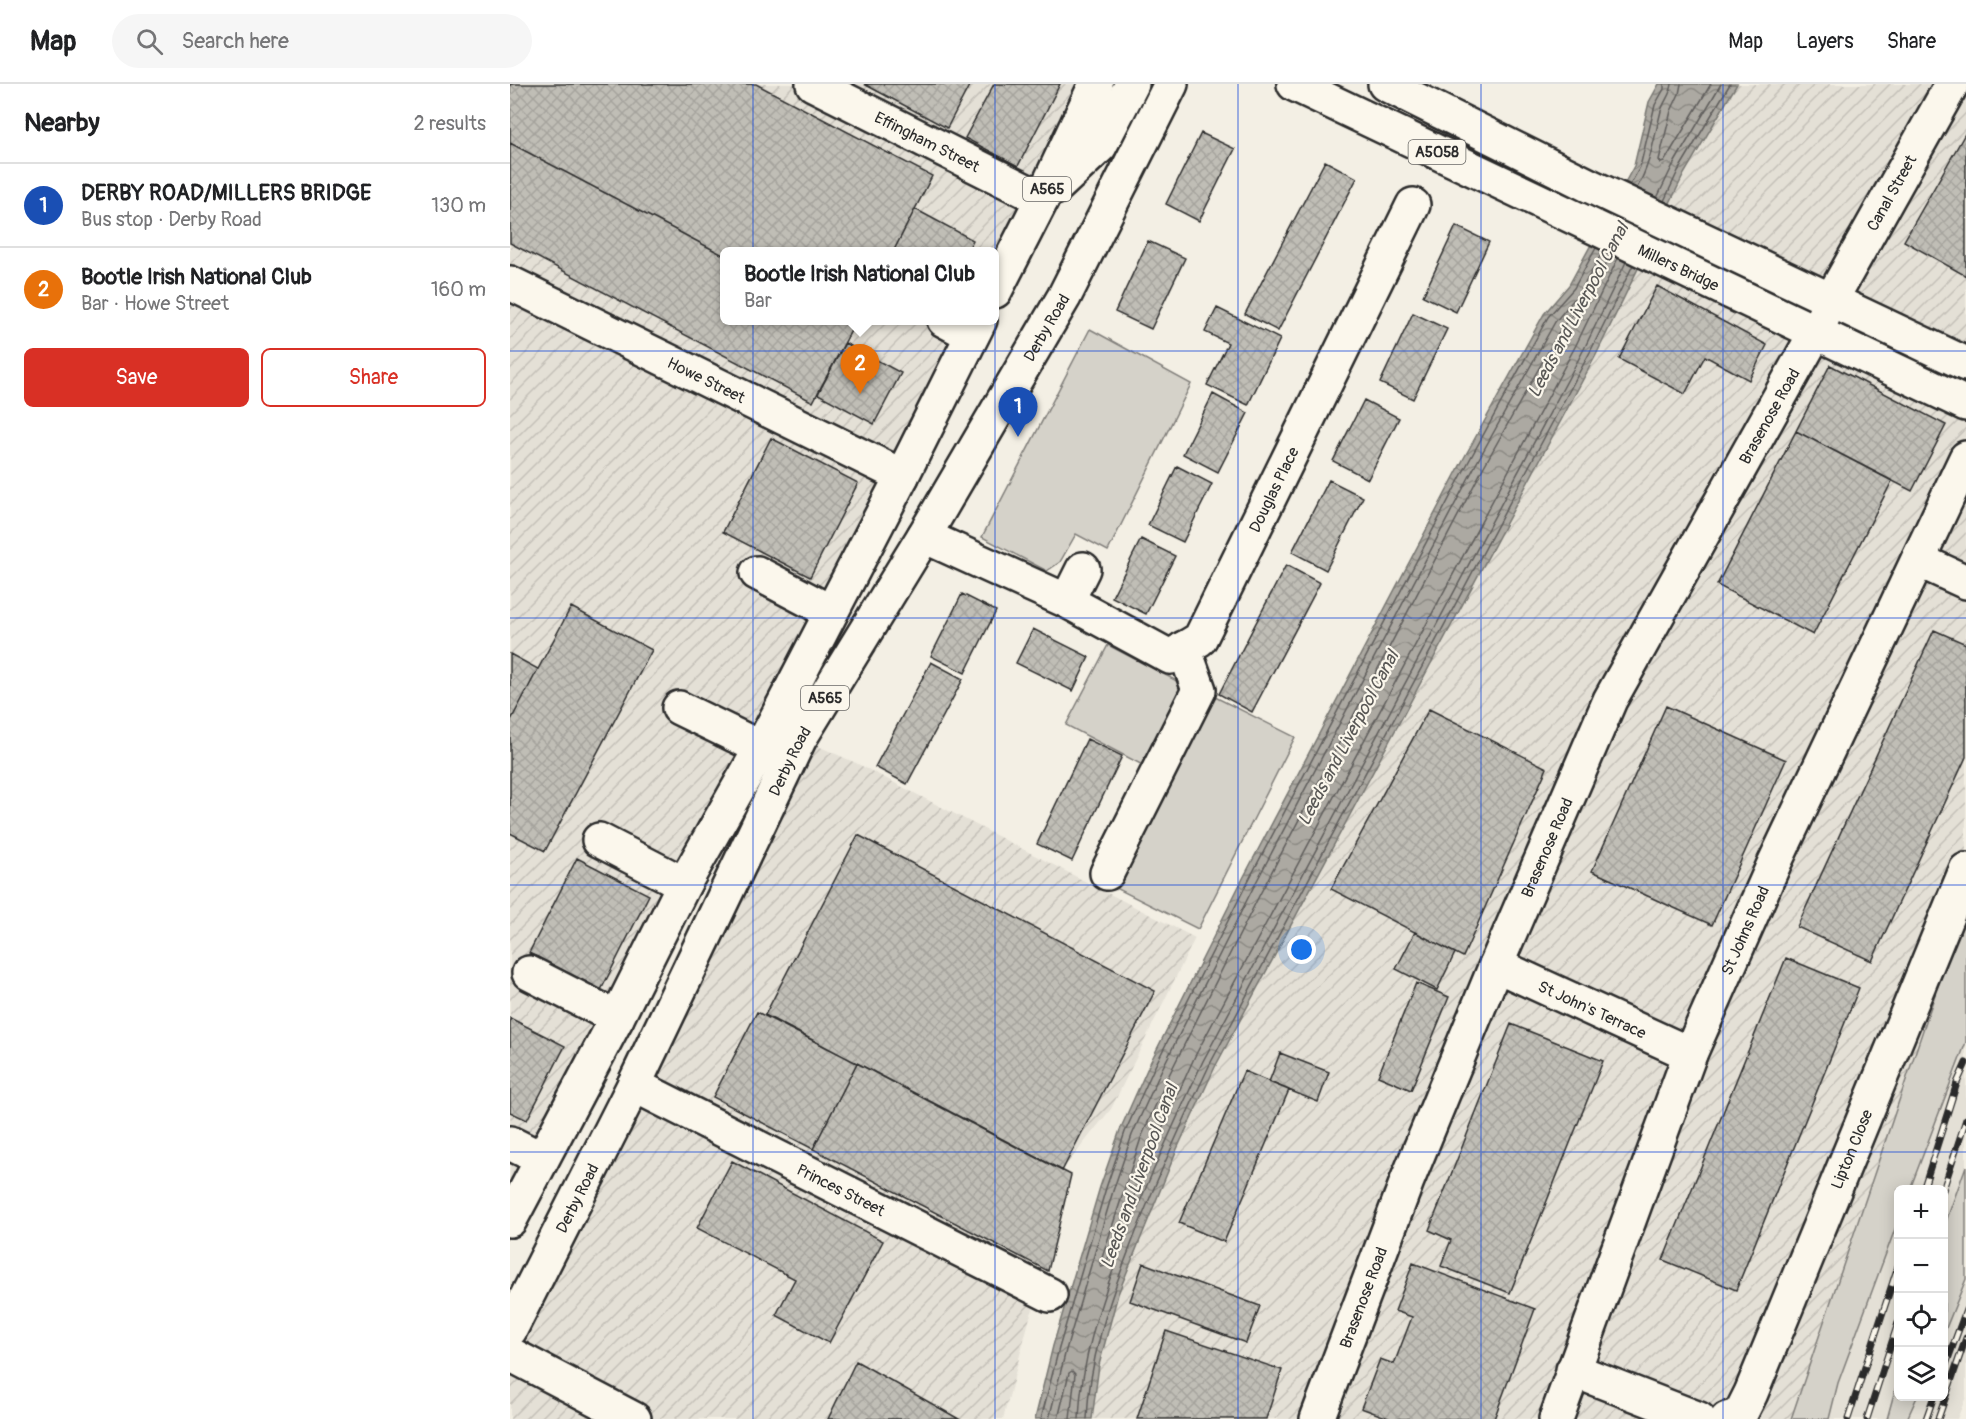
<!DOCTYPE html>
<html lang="en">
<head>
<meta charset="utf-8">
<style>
  :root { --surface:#fff; --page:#f6f6f6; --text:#202124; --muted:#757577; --line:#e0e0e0; --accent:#d93025 }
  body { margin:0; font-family:Pangolin,sans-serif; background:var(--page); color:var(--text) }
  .controls { position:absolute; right:18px; bottom:18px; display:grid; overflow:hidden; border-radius:9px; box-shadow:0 3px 15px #0003 }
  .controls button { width:54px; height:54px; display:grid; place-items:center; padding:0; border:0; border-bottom:2px solid var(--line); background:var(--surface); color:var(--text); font:30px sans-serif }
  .you { position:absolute; left:792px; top:866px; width:21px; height:21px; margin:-15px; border:4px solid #fff; border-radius:50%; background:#1a73e8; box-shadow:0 0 0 9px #1a73e833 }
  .badge { display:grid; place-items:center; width:39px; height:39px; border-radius:50%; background:var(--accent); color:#fff; font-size:20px; font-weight:700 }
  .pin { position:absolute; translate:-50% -50px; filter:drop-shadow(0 2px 3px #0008) }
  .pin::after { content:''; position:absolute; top:32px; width:21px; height:18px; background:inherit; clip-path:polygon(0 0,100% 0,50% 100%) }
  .popup { position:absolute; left:210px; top:163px; width:279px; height:78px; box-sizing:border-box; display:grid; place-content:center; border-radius:9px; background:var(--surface); filter:drop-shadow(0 2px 4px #0005); font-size:20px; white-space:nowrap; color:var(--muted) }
  .popup b { font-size:22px; color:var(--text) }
  .popup::after { content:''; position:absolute; left:50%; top:100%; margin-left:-12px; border:12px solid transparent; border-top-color:var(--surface) }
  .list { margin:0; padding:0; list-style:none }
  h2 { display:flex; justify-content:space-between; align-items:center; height:78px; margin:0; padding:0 24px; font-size:26px }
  h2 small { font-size:20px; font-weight:400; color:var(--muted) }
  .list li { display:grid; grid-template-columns:39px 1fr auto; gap:18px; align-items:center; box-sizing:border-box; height:84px; padding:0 24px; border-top:2px solid var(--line) }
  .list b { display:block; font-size:22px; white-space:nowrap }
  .list p { margin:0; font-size:20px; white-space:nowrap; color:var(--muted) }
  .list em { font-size:20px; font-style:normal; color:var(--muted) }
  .actions { display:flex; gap:12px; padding:18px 24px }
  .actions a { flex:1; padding:14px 0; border:2px solid var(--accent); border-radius:9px; text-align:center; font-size:21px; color:var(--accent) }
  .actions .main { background:var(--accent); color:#fff }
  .icon { flex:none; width:33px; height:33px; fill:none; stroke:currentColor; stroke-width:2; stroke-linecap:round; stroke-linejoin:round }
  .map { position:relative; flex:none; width:1456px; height:1335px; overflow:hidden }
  header { display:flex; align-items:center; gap:36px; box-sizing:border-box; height:84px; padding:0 30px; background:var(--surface); border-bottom:2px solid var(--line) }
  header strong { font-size:28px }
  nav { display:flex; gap:33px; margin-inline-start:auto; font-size:21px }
  .search { width:420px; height:54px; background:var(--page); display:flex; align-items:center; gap:15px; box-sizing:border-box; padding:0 21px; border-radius:33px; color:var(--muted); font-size:22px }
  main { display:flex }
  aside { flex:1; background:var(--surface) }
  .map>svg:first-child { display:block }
</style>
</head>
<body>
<header>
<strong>Map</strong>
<div class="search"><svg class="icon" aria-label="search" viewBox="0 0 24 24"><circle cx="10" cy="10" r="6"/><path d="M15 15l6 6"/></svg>Search here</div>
<nav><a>Map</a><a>Layers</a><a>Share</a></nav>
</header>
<main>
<aside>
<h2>Nearby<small>2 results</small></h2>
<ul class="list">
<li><span class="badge" style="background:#1a4fb4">1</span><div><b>DERBY ROAD/MILLERS BRIDGE</b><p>Bus stop · Derby Road</p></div><em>130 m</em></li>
<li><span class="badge" style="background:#e8710a">2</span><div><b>Bootle Irish National Club</b><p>Bar · Howe Street</p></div><em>160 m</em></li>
</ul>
<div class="actions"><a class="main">Save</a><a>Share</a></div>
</aside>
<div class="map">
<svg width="1456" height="1335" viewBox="0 0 1456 1335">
  <defs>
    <pattern id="industrial-furrows" width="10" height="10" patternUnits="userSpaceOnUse" patternTransform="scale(1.5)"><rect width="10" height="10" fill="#e4e0d6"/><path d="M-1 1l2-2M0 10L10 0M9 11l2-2" fill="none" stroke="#c4c0b8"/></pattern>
    <pattern id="water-waves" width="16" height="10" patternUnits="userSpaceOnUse" patternTransform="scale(1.5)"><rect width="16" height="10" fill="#aca9a2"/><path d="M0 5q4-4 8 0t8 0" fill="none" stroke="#8c8a84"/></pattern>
    <pattern id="building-cross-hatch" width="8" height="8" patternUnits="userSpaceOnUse" patternTransform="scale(1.5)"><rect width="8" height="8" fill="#c0beb6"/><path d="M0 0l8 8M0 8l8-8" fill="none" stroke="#a5a39d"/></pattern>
  </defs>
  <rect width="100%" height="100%" fill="#f3efe4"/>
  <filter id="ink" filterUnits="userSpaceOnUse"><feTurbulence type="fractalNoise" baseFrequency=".0167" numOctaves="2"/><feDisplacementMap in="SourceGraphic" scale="12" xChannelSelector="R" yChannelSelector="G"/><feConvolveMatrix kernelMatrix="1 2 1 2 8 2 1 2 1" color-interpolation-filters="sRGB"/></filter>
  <g filter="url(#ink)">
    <path fill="#e4e0d6" d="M1456,958V1082L1434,1143V1106H1400Z
      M1388,1137V1295L1377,1335H1319L1328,1299Z
      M1456,1195V1313L1447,1335H1397L1407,1313L1434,1312V1249Z"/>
    <path fill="url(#industrial-furrows)" d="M0,0H586L485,207V168H215V236L470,237L0,1136Z
      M1227,0H1456V823L1450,837L1281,1335H582L589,1281L608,1210L667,1065L705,983L1086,271L1174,90Z
      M290,654L346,679L685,854L601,1025L552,1086L561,1091L538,1187L520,1233L493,1335H0V1246Z"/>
    <path fill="#d5d2c9" stroke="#807e7a" stroke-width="1.5" d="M580,245L681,300L598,467L566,450L550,478L537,487L472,453Z
      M598,561L684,606L642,686L556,641Z
      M701,611L785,653L688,845L604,803Z
      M1456,823V958L1400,1105L1388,1106V1137L1328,1299L1319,1335H1281L1450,837Z
      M1456,1082V1195L1434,1249V1143Z
      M1388,1295V1312L1407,1313L1397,1335H1377Z"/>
    <path fill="url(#water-waves)" stroke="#787772" stroke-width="1.5" d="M1149,0H1227L1174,90L1086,271L705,983L667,1065L608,1210L589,1281L582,1335H525L543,1262L590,1103L610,1046L639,981L729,802L954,374L1034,230L1059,201L1124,82L1139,18Z"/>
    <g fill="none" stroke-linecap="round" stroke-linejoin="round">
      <path stroke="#5f5d5b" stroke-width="1.5" d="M1171,0L1169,10L1161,27L1149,76L1151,79L1154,78L1201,0
        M1120,101L1130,83L1145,21L1154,5V0
        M1127,104C1141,79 1144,54 1151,27C1154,17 1161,10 1162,0
        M1147,114L1162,83L1211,0
        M1154,117L1168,87L1220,0
        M1101,171L1078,213L1052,243L973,384L749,812L659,991L631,1054L590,1180L591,1183L595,1182L647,1056L685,972L1066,261L1108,174
        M531,1335L549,1264L596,1104L615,1048L644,984L734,805L959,377L1038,233L1064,204L1086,164
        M539,1335L556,1266L603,1107L622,1051L651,987L741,808L966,380L1045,238L1070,208L1093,167
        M548,1335L559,1289L562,1287L565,1290L560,1335
        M569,1335C571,1275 591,1217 612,1162C636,1099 665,1038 693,977L1074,265L1116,178
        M577,1335C579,1277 598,1220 619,1166C643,1103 671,1041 700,980L1080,268L1123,181"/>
    </g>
    <path fill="url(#building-cross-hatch)" stroke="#2b2b2b" stroke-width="1.5" d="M0,0H246L422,92L383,168H215V172L0,59Z
      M354,0H460L437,44Z
      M484,0H550L508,82L455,54Z
      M1456,48V192L1394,157Z
      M691,49L725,65L689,137L656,120Z
      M0,59L215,172V236H336L344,241L303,318L0,159Z
      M815,77L847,94L768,247L735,230Z
      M405,125L463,156L457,168H383Z
      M946,142L979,158L946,228L913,212Z
      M638,157L675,174L641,245L605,228Z
      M1147,202L1257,261L1239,296L1195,272L1175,310L1109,275Z
      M707,224L770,255L738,321L697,301L718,259L695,248Z
      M903,229L937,245L903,315L870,299Z
      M335,259L391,289L364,340L308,310Z
      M1320,281L1436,341L1402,407L1286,347Z
      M703,310L738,329L708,388L673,370Z
      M854,316L889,334L858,395L823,377Z
      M1286,347L1382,397L1303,551L1207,501Z
      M261,354L348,399L300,493L213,448Z
      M667,382L702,400L673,458L638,441Z
      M819,396L853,413L816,486L782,468Z
      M631,455L665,472L636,530L602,513Z
      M776,481L810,499L742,628L709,610Z
      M452,510L486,527L455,589L421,572Z
      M61,523L142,566L35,767L0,749V638Z
      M523,545L579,573L563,607L506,579Z
      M1424,546L1456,560V673L1362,877L1287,843Z
      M0,570L28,585L0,638Z
      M421,578L453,595L397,700L365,683Z
      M1156,622L1276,676L1202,841L1082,787Z
      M919,625L1037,684L953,873L821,805Z
      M577,655L612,672L562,777L527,760Z
      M348,751L645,907L552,1087L255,931Z
      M67,774L139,811L91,906L19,869Z
      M905,848L945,869L927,906L886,885Z
      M1276,874L1349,904L1226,1206L1153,1176Z
      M906,899L939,913L901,1006L868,992Z
      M247,928L347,979L303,1065L203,1013Z
      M0,934L55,962L17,1036L0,1028Z
      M1001,940L1093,977L1000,1209L931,1182L941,1156L919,1146Z
      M770,969L819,988L808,1018L759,998Z
      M347,979L561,1091L538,1187L303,1065Z
      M734,987L779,1006L714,1158L669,1139Z
      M222,1077L373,1157L319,1259L266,1231L285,1195L187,1144Z
      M633,1179L750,1222L736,1259L620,1217Z
      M903,1179L1025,1225L984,1335H881L851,1324L870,1275L884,1280L902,1233L885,1227Z
      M656,1247L772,1286L756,1335H627Z
      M346,1277L449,1335H318Z"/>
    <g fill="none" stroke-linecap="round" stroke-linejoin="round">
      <g stroke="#2b2b2b" stroke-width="38">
        <g id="minor">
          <path id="s1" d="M303,0L532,115"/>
          <path id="s2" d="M0,199L392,392"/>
          <path id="s3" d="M1321,216L1442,0"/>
          <path d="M434,236L462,251"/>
          <path id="s4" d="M414,452L557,517L660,573L690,555L903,121"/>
          <path d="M1408,476L1456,498"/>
          <path d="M247,489L321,528"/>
          <path d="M557,517L573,485"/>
          <path d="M169,624L251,664"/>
          <path d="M89,756L174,800"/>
          <path d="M597,789L689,606L674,564"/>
          <path id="s5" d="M986,881L1180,970"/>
          <path d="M19,889L107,934"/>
          <path id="s6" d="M124,1001L540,1211"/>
          <path d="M0,1059L32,1075"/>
          <path d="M0,1270L124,1335"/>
          <path d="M1063,1286L1189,1335"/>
          <path id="s7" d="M1046,1335L1180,970L1264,780L1456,374"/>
          <path id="s8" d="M1217,1335L1230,1331L1241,1309L1456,786"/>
        </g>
      </g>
      <g stroke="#2b2b2b" stroke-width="38">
        <g id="major">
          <path id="s9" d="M807,1335L897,1097L986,881L1100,616L1306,248L1321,216"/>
        </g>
      </g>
      <g stroke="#2b2b2b" stroke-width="38">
        <g id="highway">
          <path id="s10" d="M784,0L1456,320"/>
          <path d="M875,0L1078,101L1456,280"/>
          <path d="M545,104L590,62L622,0"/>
          <path d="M485,207L532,115L586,0"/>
          <path d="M0,1136L107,934L174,800L251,664L392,392L470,236"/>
          <path id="s11" d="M0,1246L124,1001L290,654L414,452L554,213L661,0"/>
        </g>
      </g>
      <use href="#minor" stroke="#fbf7ec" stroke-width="33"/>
      <use href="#major" stroke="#fbf7ec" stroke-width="33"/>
      <use href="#highway" stroke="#fbf7ec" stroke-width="33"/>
      <g stroke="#2b2b2b" stroke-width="7">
        <path id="rail" d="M1413,1106L1447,999L1456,979
          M1433,1106L1456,1035
          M1434,1286L1456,1226
          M1338,1335L1388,1182
          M1357,1335L1388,1239
          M1416,1335L1424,1312
          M1428,1335L1456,1254"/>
      </g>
      <use href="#rail" stroke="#fbf7ec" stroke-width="4.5" stroke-dasharray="14" stroke-linecap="butt"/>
    </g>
  </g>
  <path fill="none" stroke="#1d4ed8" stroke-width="1.5" stroke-opacity="0.55" d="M243,0V1335M485,0V1335M728,0V1335M971,0V1335M1213,0V1335M0,267H1456M0,534H1456M0,801H1456M0,1068H1456"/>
  <g text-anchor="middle" stroke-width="4.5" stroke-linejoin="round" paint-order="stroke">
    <g fill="#fbf7ec" stroke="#696865" stroke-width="1.5">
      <rect x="898.5" y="56" width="57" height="24" rx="4.5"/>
      <rect x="513" y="93" width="48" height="24" rx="4.5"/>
      <rect x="291" y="602" width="48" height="24" rx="4.5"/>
    </g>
    <g font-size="15" font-weight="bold" fill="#2b2b2b">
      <text x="927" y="73">A5058</text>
      <text x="537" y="110">A565</text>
      <text x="315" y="619">A565</text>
    </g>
    <g font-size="16" fill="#2b2b2b" stroke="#fbf7ec">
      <text dy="6" stroke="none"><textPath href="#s1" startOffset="128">Effingham Street</textPath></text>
      <text dy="6" stroke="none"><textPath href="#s3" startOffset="123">Canal Street</textPath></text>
      <text dy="6" stroke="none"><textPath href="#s10" startOffset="426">Millers Bridge</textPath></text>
      <text dy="6" stroke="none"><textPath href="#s11" startOffset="1138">Derby Road</textPath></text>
      <text dy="6" stroke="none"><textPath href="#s2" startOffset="219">Howe Street</textPath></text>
      <text dy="6" stroke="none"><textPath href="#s9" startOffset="1102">Brasenose Road</textPath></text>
      <text dy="6" stroke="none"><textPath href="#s4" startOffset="476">Douglas Place</textPath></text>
      <text dy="6" stroke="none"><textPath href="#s11" startOffset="634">Derby Road</textPath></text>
      <text dy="6" stroke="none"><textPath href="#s9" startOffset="616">Brasenose Road</textPath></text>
      <text dy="6" stroke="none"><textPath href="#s7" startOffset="524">St Johns Road</textPath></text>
      <text dy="6" stroke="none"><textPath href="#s5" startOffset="106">St John's Terrace</textPath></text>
      <text dy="6" stroke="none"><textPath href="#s8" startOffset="302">Lipton Close</textPath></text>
      <text dy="6" stroke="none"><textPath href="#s6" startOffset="232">Princes Street</textPath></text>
      <text dy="6" stroke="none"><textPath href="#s11" startOffset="148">Derby Road</textPath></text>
      <text dy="6" stroke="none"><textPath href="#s9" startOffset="130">Brasenose Road</textPath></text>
    </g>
    <g font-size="18" font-style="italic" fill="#585755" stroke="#fbf7ec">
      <text transform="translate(1068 226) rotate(-62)" y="6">Leeds and Liverpool Canal</text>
      <text transform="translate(838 654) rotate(-62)" y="6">Leeds and Liverpool Canal</text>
      <text transform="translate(629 1092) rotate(-70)" y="6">Leeds and Liverpool Canal</text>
    </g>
  </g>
</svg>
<div class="controls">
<button>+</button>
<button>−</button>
<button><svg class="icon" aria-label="locate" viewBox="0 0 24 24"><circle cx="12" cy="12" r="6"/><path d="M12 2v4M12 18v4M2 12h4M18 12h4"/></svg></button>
<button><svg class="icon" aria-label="layers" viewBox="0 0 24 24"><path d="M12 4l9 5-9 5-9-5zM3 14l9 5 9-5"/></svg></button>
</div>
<div class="you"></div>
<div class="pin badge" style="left:508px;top:353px;background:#1a4fb4">1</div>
<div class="pin badge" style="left:350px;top:310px;background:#e8710a">2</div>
<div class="popup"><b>Bootle Irish National Club</b>Bar</div>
</div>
</main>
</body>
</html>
